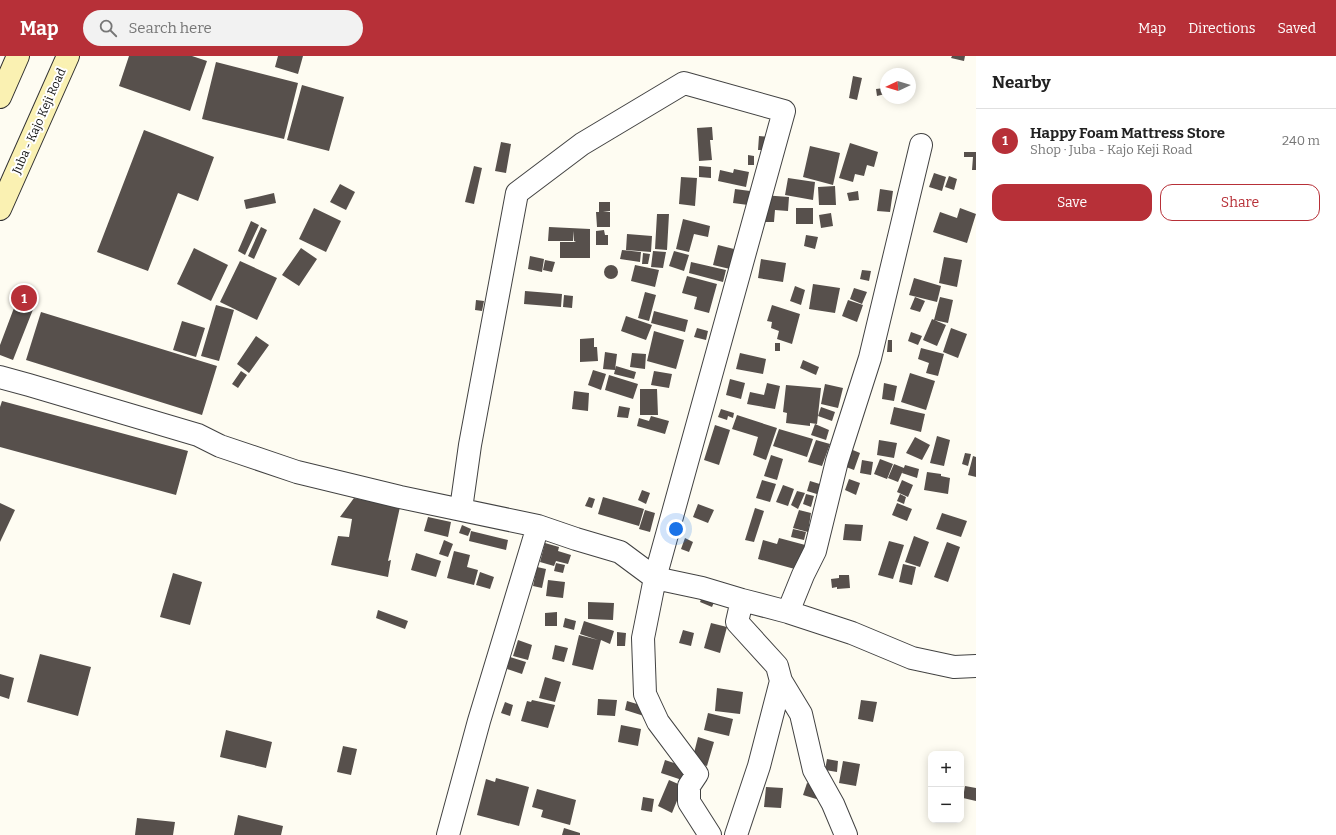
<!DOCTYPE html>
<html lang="en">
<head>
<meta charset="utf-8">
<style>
  :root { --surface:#fff; --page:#f2f2f2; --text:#222; --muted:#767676; --line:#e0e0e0; --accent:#b73038 }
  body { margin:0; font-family:Bitter,serif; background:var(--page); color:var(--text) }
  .controls { position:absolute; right:12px; bottom:12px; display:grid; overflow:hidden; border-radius:8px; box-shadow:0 2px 10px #0003 }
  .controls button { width:36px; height:36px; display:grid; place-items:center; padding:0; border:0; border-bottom:1px solid var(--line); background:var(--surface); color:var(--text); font:20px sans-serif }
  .compass { position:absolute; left:880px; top:12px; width:36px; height:36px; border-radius:50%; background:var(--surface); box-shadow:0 2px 10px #0003; rotate:266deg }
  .you { position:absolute; left:676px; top:473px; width:14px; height:14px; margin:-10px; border:3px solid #fff; border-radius:50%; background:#1a73e8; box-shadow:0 0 0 6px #1a73e833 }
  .badge { display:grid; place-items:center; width:26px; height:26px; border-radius:50%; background:var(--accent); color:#fff; font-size:13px; font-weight:700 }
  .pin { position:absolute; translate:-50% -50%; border:2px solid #fff; box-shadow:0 1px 4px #0006 }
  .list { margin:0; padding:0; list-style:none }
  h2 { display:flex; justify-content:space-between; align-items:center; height:52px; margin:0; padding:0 16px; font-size:17px }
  h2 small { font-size:13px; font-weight:400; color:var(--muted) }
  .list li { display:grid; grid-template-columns:26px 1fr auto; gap:12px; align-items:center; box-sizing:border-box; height:64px; padding:0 16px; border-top:1px solid var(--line) }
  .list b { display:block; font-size:15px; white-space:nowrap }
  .list p { margin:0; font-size:13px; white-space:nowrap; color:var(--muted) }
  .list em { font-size:13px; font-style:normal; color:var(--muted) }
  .actions { display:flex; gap:8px; padding:12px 16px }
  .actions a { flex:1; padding:9px 0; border:1px solid var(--accent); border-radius:12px; text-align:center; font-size:14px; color:var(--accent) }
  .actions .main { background:var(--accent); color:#fff }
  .icon { flex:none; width:22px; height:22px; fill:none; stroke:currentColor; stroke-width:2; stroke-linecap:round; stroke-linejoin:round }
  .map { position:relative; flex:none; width:976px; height:779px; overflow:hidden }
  header { display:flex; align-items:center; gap:24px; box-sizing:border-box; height:56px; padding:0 20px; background:var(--accent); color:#fff }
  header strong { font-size:19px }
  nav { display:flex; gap:22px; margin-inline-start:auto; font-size:14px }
  .search { width:280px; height:36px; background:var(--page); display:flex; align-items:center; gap:10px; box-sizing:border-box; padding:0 14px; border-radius:22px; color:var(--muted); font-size:15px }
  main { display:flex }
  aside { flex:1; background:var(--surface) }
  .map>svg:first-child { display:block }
</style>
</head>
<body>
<header>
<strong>Map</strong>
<div class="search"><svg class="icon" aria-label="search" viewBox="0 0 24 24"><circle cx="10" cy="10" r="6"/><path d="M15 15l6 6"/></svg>Search here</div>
<nav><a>Map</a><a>Directions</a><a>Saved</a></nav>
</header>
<main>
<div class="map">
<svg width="976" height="779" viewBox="0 0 976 779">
  <rect width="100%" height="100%" fill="#fefcf2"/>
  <path fill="#57504c" d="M129,0H192L207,5L190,55L119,30Z
    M278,0H303L298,18L275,11Z
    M952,0H965L964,5L951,2Z
    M216,6L298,27L284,83L202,63Z
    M853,20L862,22L857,44L849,42Z
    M302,29L344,41L329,95L287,84Z
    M884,32L885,38L877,40L876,33Z
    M712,71L713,84H710L712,104L699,105L697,72Z
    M144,74L214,101L198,145L178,137L148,215L97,196Z
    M759,80L769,81L768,94H758Z
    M501,86L511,88L506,117L495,115Z
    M850,87L878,96L874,111L867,109L864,120L855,118L853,126L839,122Z
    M810,90L840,97L833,129L803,121Z
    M964,96H976V114H972L973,101H964Z
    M748,99L754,100V109H748Z
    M474,110L482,112L474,148L465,146Z
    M699,110L711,111V122L699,121Z
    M734,113L749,116L746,131L718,125L720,114L733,117Z
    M934,117L946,121L942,135L929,131Z
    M949,120L957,123L954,134L945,131Z
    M681,121L697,122L695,150L679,148Z
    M788,122L815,126L813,144L785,139Z
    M340,128L355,136L346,154L330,146Z
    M835,130L836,149H819L818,131Z
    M735,133L750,135L748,149L733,147Z
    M880,133L893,135L890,156L877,155Z
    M858,135L859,144L849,145L847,137Z
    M274,137L276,147L246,153L244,144Z
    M762,139L789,141L788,155L775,154L774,166H760Z
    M599,146H610V155L603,156H610V171H597L596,156H599Z
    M314,152L341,165L326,196L299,183Z
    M796,152H813V168H796Z
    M960,152L976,158L967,187L933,176L940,156L957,162Z
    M831,157L833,170L821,172L819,159Z
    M657,158H669L667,194L655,193Z
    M683,163L710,170L708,181L694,178L689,196L676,193Z
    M251,165L259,169L245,199L238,195Z
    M261,171L267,174L254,203L248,200Z
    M549,171L590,173V202H560V186H576L574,185V175L573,185H548Z
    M604,174L605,179H608V189H596V175Z
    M627,178L652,180L651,196L626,194Z
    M806,179L818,181L815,193L804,190Z
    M718,189L734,193L730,213L713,209Z
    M194,192L228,209L211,245L177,228Z
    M301,192L317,203L299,230L282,219Z
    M622,194L641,196L640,206L620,203Z
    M653,195L666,196L663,212L651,211Z
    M674,195L689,199L684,215L669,210Z
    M643,197L650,198L648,208H642Z
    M530,200L544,203L542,216L528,213Z
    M944,201L962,204L957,231L939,227Z
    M761,203L786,207L783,226L758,222Z
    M545,204L555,206L552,216L543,214Z
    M240,205L277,222L257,264L220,246Z
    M691,206L726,214L723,226L689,217Z
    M635,209L659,214L655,231L631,225Z
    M604 216a7 7 0 1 1 14 0a7 7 0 1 1-14 0Z
    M862,214L871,215L869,225L860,223Z
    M687,220L717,228L709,257L694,253L697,241L682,237Z
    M914,222L941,230L937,246L909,239Z
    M813,228L840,232L835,257L809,253Z
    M795,230L805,234L801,249L790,245Z
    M854,232L867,236L862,248L850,243Z
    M525,235L562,238L561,251L524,248Z
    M645,236L656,239L649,265L638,262Z
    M564,239L573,240L572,252L563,251Z
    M915,241L925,245L920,256L910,253Z
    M940,241L953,244L948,267L934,264Z
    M17,244L34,251L13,304L0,299V289Z
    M476,244L484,245L482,255L475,254Z
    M848,244L863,249L857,266L842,260Z
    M216,249L234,254L219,305L201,300Z
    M772,249L800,258L792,288L777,283L779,275L771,272L772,266L767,265Z
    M654,255L688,264L685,276L651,267Z
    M41,256L217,310L202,359L26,304Z
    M626,260L652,269L646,284L621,275Z
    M932,263L946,269L937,290L923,284Z
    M182,265L205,272L196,301L173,294Z
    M697,272L708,275L706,284L694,281Z
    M951,272L967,278L958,302L943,296Z
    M654,275L684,284L676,313L647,305Z
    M911,276L922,280L918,289L908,285Z
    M256,280L269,289L249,317L237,308Z
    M594,282V291H597L598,305L580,306V283Z
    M888,284H892V296H887Z
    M775,287H780V295H775Z
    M921,292L944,298L938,320L926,317L929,307L918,303Z
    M605,296L617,298L615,314L603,313Z
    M632,297L646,298L645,313L630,311Z
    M740,297L766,303L763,318L736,313Z
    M803,304L819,311L816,319L800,312Z
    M616,310L636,316L634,323L614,318Z
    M593,314L606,318L601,334L588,329Z
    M241,315L247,319L238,332L232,328Z
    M654,315L672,318L669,332L651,329Z
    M910,317L935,325L926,354L901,346Z
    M609,319L638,328L633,343L605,334Z
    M730,323L745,327L741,343L726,339Z
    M767,327L780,330L775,353L747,348L750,336L764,339Z
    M884,327L897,330L894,345L882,343Z
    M825,328L843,332L838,352L821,348Z
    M786,329L821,332L817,368L810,367V370L786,367L787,357L783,356Z
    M640,333H657L658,359H640Z
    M574,335L589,337L588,355L572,353Z
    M2,345L188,395L176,439L0,391V351Z
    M619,350L630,352L628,362L617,361Z
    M821,351L835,356L832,365L818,360Z
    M894,351L925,358L921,376L890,368Z
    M721,353L734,357L733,362L728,360L727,364L718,361Z
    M737,359L777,372L766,404L753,399L758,381L732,373Z
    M651,360L669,365L665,378L637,370L639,362L649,365Z
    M815,368L829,374L826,384L811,379Z
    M715,369L730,374L719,409L704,404Z
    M779,373L813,383L807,401L773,390Z
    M937,380L950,384L944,410L930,407Z
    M915,381L930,389L922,404L906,397Z
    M816,384L830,388L822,410L808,406Z
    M879,384L897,387L894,402L877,399Z
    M848,392L860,397L854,414L841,409Z
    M965,397L971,398L968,410L962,408Z
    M771,399L783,403L777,424L764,420Z
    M973,400L976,401V421L968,419Z
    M880,403L893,408L887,423L874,418Z
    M862,404L873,406L871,419L860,417Z
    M894,408L904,412L898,426L888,422Z
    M905,409L919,413L917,422L902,417Z
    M927,416L941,418V420L950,422L948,438L924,434Z
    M849,423L860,427L856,439L845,434Z
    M762,424L776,428L770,446L756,442Z
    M902,424L913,429L908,441L897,436Z
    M810,425L823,429L820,439L807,435Z
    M783,429L794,433L788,450L776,446Z
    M642,434L650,437L646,448L638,444Z
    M797,435L805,437L798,453L791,449Z
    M806,438L814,440L811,451L803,448Z
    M900,438L906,441L904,448L897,445Z
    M589,441L595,443L592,452L585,450Z
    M603,441L644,453L639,470L598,458Z
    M354,442L400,451L388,505L391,504L388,521L331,509L338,480L349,481L352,463L340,461Z
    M0,447L15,454L0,486Z
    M897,447L912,453L907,465L892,459Z
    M698,448L714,454L708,467L693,461Z
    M755,452L764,455L754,486L745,484Z
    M645,454L655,457L650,476L639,473Z
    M799,454L811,457L808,476L793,472Z
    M942,457L967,465L961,481L936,473Z
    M428,461L451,466L448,481L424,475Z
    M845,468L863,469L861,485L843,484Z
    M462,469L471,473L468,480L459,477Z
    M793,473L806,476L804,484L791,481Z
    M471,475L508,484L506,494L469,485Z
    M914,480L929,486L920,511L905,506Z
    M685,482L693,486L689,496L681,493Z
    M779,482L809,490L802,515L758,503L763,484L777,488Z
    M444,484L453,488L448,501L439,498Z
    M889,485L904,489L893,523L878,519Z
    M947,486L960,491L948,526L934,521Z
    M545,487L559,491L558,495L571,499L568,508L556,505L554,510L540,506Z
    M454,495L470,499L467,511L478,514L474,529L447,522Z
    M416,497L441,505L436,521L411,514Z
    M556,507L565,509L563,517L554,515Z
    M903,508L916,511L912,529L899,526Z
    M537,511L546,513L542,532L533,530Z
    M480,516L494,521L490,533L476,529Z
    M173,517L202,526L190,569L160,561Z
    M839,519H849L850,532L837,533V531L832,532L831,523L839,522Z
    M548,524L565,526L563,542L546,540Z
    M705,534L717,539L712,551L700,546Z
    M588,546L614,547L613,564L588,563Z
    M378,554L408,565L405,573L376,562Z
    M557,556V570H545V557Z
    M565,562L576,565L574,574L563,571Z
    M584,565L614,575L610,588L601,584L593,614L572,609L579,579L598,584L580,578Z
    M711,567L727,571L720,597L704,592Z
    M683,574L694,577L691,590L679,587Z
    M617,576L626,577L625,590H617Z
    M518,584L532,589L528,604L513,600Z
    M555,589L568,592L564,606L552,603Z
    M40,598L91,611L78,660L27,646Z
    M510,601L526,606L522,618L507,613Z
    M0,618L14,622L9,643L0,640Z
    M545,621L561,626L555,646L539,642Z
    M717,632L743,636L740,658L715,655Z
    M598,643L617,644L615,660L597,659Z
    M532,644L555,649L548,672L521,665L527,645L531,646Z
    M861,644L877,646L873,666L858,663Z
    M627,645L647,651L644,660L625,654Z
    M505,646L513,649L510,660L501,657Z
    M708,657L733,663L729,680L704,674Z
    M621,669L641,673L638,690L618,686Z
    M226,674L272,686L266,712L220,701Z
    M698,681L714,686L707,710L692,705Z
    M343,690L357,693L351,719L337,716Z
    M827,703L838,705L837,716L825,714Z
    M665,704L689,712L685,725L661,717Z
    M843,705L860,708L856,730L839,727Z
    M496,722L529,731L519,770L477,759L486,723L495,726Z
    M669,724L683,730L672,757L658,750Z
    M807,727L827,733L823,745L803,739Z
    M965,730L976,732V745L963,742Z
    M766,731L783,732L781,752L764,751Z
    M537,733L576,744L570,769L541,761L543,754L532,751Z
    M643,741L654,743L652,756L641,754Z
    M238,759L283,770L281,779H234Z
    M137,762L175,766L173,779H135Z
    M564,772L580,777V779H562Z"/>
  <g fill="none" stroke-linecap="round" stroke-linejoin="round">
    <g stroke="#424242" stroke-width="24">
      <path id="minor" d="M0,321L29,329L198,379L220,390L297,416L400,441L538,470L576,483L620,496L655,522L702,532L742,544L788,556L852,577L912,602L954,611L976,610
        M461,453L470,389L517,137L582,88L684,27L784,55L655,522L643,582L645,638L658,666L697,718L689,730V746L710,779
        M742,544L737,566L777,610L781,625L801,658L814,714L833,748L846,779
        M788,556L803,519L815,495L837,405L870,302L921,89
        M448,779L479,665L538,470
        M736,779L759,710L781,625"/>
    </g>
    <g stroke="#313131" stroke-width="24">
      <path id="secondary" d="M0,41L18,0
        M0,153L68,0"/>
    </g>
    <use href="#minor" stroke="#fff" stroke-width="22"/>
    <use href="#secondary" stroke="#faf1b2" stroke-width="22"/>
  </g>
  <g text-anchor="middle" stroke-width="4" stroke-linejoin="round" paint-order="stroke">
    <g font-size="12" fill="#0f0f0f" stroke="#fff">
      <text transform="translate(39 65) rotate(-66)" y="4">Juba - Kajo Keji Road</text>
    </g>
  </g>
</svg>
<div class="controls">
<button>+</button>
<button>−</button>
</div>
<svg class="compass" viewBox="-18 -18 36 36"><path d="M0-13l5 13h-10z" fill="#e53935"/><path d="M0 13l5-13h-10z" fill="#767676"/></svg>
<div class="you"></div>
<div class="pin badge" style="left:24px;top:242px">1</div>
</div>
<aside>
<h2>Nearby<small></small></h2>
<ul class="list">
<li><span class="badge">1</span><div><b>Happy Foam Mattress Store</b><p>Shop · Juba - Kajo Keji Road</p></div><em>240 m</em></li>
</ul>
<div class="actions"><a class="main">Save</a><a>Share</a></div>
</aside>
</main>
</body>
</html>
